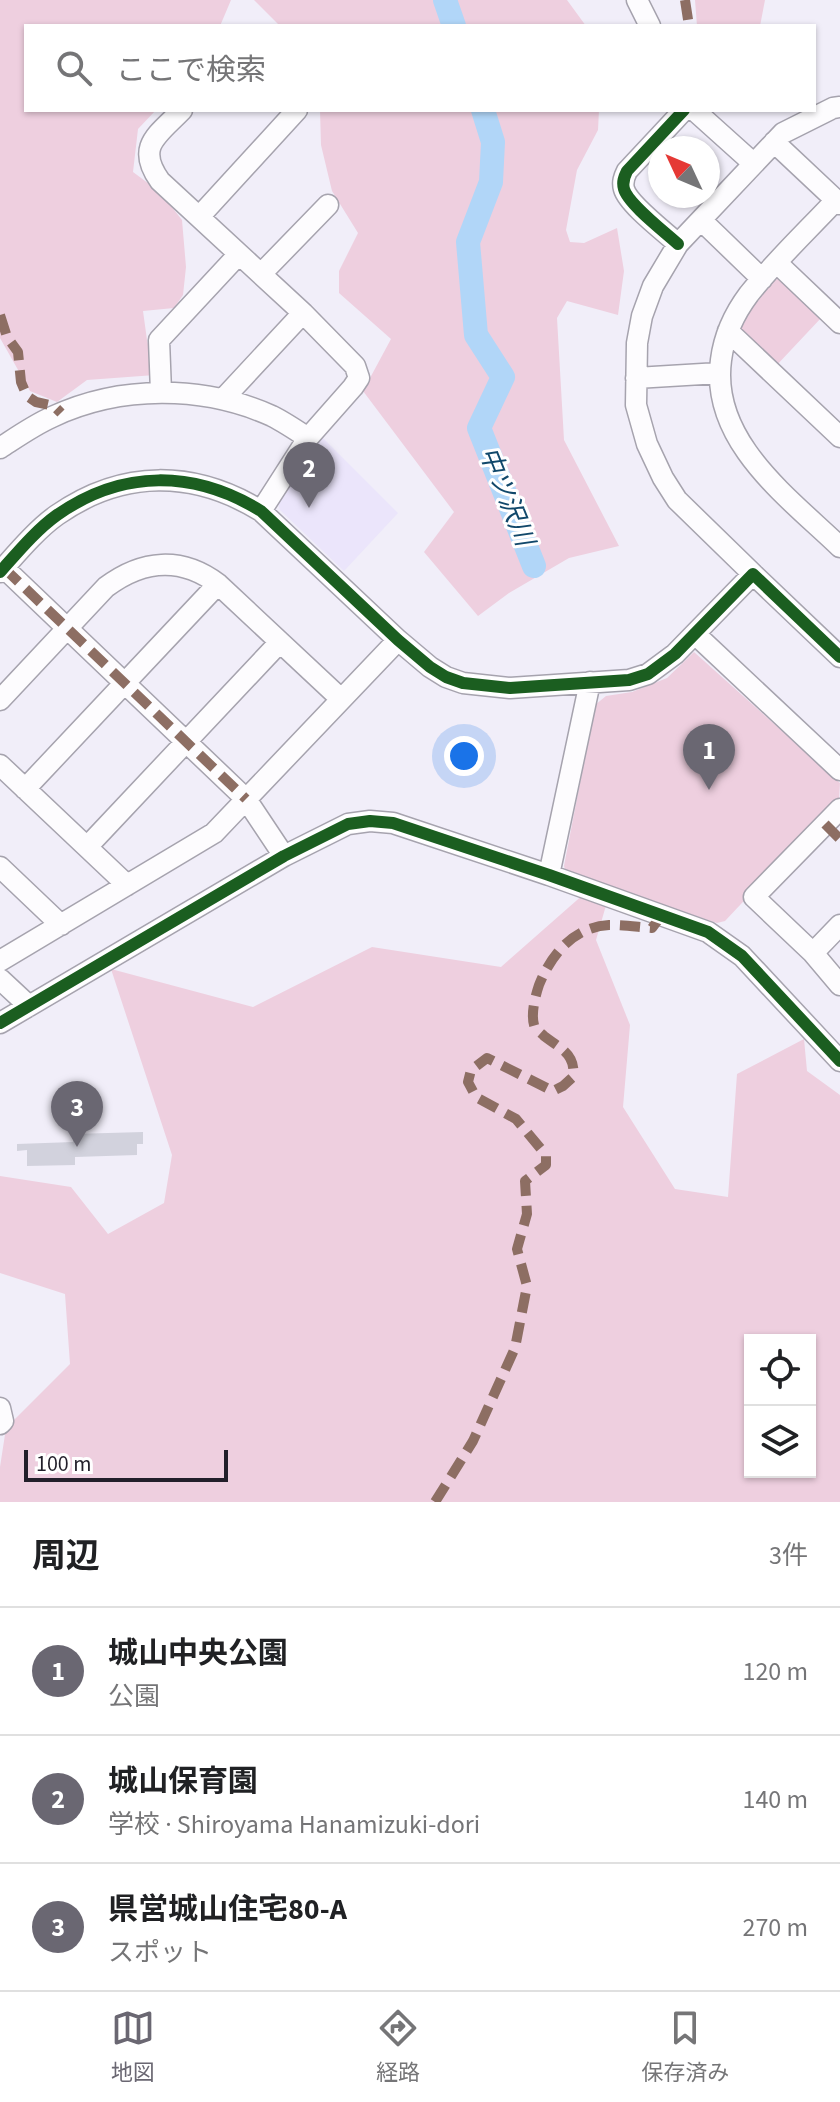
<!DOCTYPE html>
<html lang="ja">
<head>
<meta charset="utf-8">
<style>
  :root { --surface:#fff; --page:#f6f6f6; --text:#202124; --muted:#757577; --line:#e0e0e0; --accent:#6a6772 }
  body { margin:0; font-family:"Source Sans 3","Noto Sans JP",sans-serif; background:var(--page); color:var(--text) }
  .controls { position:absolute; right:24px; bottom:24px; display:grid; overflow:hidden; border-radius:0px; box-shadow:0 2px 6px #0004 }
  .controls button { width:72px; height:72px; display:grid; place-items:center; padding:0; border:0; border-bottom:2px solid var(--line); background:var(--surface); color:var(--text); font:40px sans-serif }
  .compass { position:absolute; left:648px; top:136px; width:72px; height:72px; border-radius:50%; background:var(--surface); box-shadow:0 2px 6px #0004; rotate:314deg }
  .scale { position:absolute; left:24px; bottom:20px; width:204px; box-sizing:border-box; padding-left:8px; border:4px solid #221f2a; border-top:0; font-size:22px; line-height:28px; white-space:nowrap; color:#221f2a; -webkit-text-stroke:6px #fff; paint-order:stroke }
  .you { position:absolute; left:464px; top:756px; width:28px; height:28px; margin:-20px; border:6px solid #fff; border-radius:50%; background:#1a73e8; box-shadow:0 0 0 12px #1a73e833 }
  .badge { display:grid; place-items:center; width:52px; height:52px; border-radius:50%; background:var(--accent); color:#fff; font-size:26px; font-weight:700 }
  .pin { position:absolute; translate:-50% -66px; filter:drop-shadow(0 2px 4px #0008) }
  .pin::after { content:''; position:absolute; top:42px; width:28px; height:24px; background:inherit; clip-path:polygon(0 0,100% 0,50% 100%) }
  .list { margin:0; padding:0; list-style:none }
  h2 { display:flex; justify-content:space-between; align-items:center; height:104px; margin:0; padding:0 32px; font-size:34px }
  h2 small { font-size:26px; font-weight:400; color:var(--muted) }
  .list li { display:grid; grid-template-columns:52px 1fr auto; gap:24px; align-items:center; box-sizing:border-box; height:128px; padding:0 32px; border-top:2px solid var(--line) }
  .list b { display:block; font-size:30px; white-space:nowrap }
  .list p { margin:0; font-size:26px; white-space:nowrap; color:var(--muted) }
  .list em { font-size:26px; font-style:normal; color:var(--muted) }
  .icon { flex:none; width:44px; height:44px; fill:none; stroke:currentColor; stroke-width:2; stroke-linecap:round; stroke-linejoin:round }
  .map { position:relative; flex:none; width:840px; height:1502px; overflow:hidden }
  .search { position:absolute; background:var(--surface); box-shadow:0 2px 6px #0004; left:24px; right:24px; top:24px; height:88px; display:flex; align-items:center; gap:20px; box-sizing:border-box; padding:0 28px; border-radius:0px; color:var(--muted); font-size:30px }
  .sheet { height:488px; background:var(--surface) }
  nav { display:flex; justify-content:space-around; align-items:center; box-sizing:border-box; height:112px; border-top:2px solid var(--line); background:var(--surface); font-size:22px; color:var(--muted) }
  nav a { display:grid; justify-items:center; gap:4px }
  nav .on { color:var(--accent) }
  .map>svg:first-child { display:block }
</style>
</head>
<body>
<div class="map">
<svg width="840" height="1502" viewBox="0 0 840 1502">
  <rect width="100%" height="100%" fill="#f1eef9"/>
  <path fill="#ebe5fb" d="M321,436L398,513L344,571L280,510L277,501Z"/>
  <path fill="#eecfdf" fill-rule="evenodd" d="M0,0H231L220,26H26V110H156L138,129L133,172L160,192L182,220L186,267L183,295L174,308L143,311L147,340L155,375L87,380L57,402L30,391L0,338Z
    M254,0H567L586,26H280Z
    M695,0H765L760,26H697Z
    M320,110H599L598,130L577,170L566,230L570,242L584,243L617,228L624,271L618,315L567,301L557,318L564,440L619,546L569,558L509,593L478,616L424,552L454,512L363,391L391,339L339,293V271L358,233L332,191L321,145Z
    M782,278L822,317L775,367L742,335L739,324C750,309 763,281 782,278Z
    M694,652L840,783L839,800L725,921L717,923L566,873L564,866L595,705L606,696L632,692L667,678Z
    M593,886L609,895L596,940L630,1025L623,1107L675,1189L728,1197L737,1074L804,1039L807,1071L840,1095V1502H0V1467L6,1428L70,1364L65,1294L0,1273V1176L71,1187L108,1234L164,1203L172,1155L111,969L253,1007L372,947L501,967ZM750,1340H810V1472H750Z"/>
  <g fill="none" stroke-linecap="round" stroke-linejoin="round">
    <path stroke="#b1d6f8" stroke-width="24" d="M445,0L454,26
      M483,110L493,142L491,182L468,242L476,335L503,377L479,428L534,566"/>
  </g>
  <path fill="#d2d2dd" d="M143,1132V1144H137V1155L75,1157V1165L27,1166V1150L17,1151V1144L73,1142V1134Z"/>
  <g fill="none" stroke-linecap="round" stroke-linejoin="round">
    <g stroke="#a6a3ae" stroke-width="23">
      <path id="minor" d="M637,0L650,26
        M182,110C158,135 135,146 160,181L303,313L355,366L359,378L353,387L308,438L261,511
        M694,110L753,163
        M774,142L840,204
        M836,200C807,231 775,261 749,294C734,314 724,336 721,360C710,441 788,497 840,547
        M199,217L297,110
        M701,220L762,279
        M678,244C665,232 628,204 624,189C622,182 624,177 627,171L684,110
        M777,263L840,323
        M261,274L328,205
        M728,331L840,437
        M636,378L719,373
        M161,392L159,340L239,254
        M223,399L303,313
        M0,448C17,437 34,425 52,417C120,385 203,385 272,416C284,422 296,430 308,438
        M4,568L246,799L284,856
        M0,572C17,553 36,530 57,515C123,469 194,470 261,511L398,640L430,667L446,677L463,683L510,688L629,680L648,674L675,654L753,574L840,657
        M753,574L677,500L663,478L647,444L636,405L637,343L642,316L653,286L678,244L783,133L833,108L840,107
        M695,634L840,770
        M0,700L106,587C142,560 181,556 218,584L341,699
        M0,765L127,885
        M25,789L218,584
        M840,809L754,897L813,953L840,985
        M87,847L280,642
        M0,867L61,925
        M549,875L590,682
        M813,953L840,925
        M0,961L214,833L398,640
        M0,979L29,1006
        M0,1023L284,856L348,824L370,821L393,823L549,875L708,932L742,956L840,1061
        M0,1408L3,1421L0,1424"/>
    </g>
    <use href="#minor" stroke="#fdfcfe" stroke-width="20"/>
    <path stroke="#8d6e63" stroke-width="10" stroke-dasharray="20 10" stroke-linecap="butt" d="M685,0L689,26
      M0,315L7,337L18,352L21,382L27,396L36,402L54,406L61,413
      M4,568L246,799
      M825,824L840,839
      M435,1502L473,1441L515,1348L527,1286L517,1249L527,1214L525,1181L546,1165V1155L516,1119L476,1097L468,1082L471,1070L487,1058L553,1091L563,1086L573,1077C576,1054 561,1049 544,1036C542,1034 537,1030 535,1028C530,1016 535,997 539,985C551,955 573,927 609,925C623,925 638,927 652,928L661,916"/>
    <g stroke="#fff" stroke-width="17">
      <path id="cycleway" d="M678,244C665,232 628,204 624,189C622,182 624,177 627,171L684,110
        M0,572C17,553 36,530 57,515C123,469 194,470 261,511L398,640L430,667L446,677L463,683L510,688L629,680L648,674L675,654L753,574L840,657
        M0,1023L284,856L348,824L370,821L393,823L549,875L708,932L742,956L840,1061"/>
    </g>
    <use href="#cycleway" stroke="#1b5e20" stroke-width="12"/>
  </g>
  <g text-anchor="middle" stroke-width="6" stroke-linejoin="round" paint-order="stroke">
    <g font-size="26" font-style="italic" fill="#11486b" stroke="#fff">
      <text transform="translate(507 496) rotate(68)" y="9">中ツ沢川</text>
    </g>
  </g>
</svg>
<div class="controls">
<button><svg class="icon" aria-label="locate" viewBox="0 0 24 24"><circle cx="12" cy="12" r="6"/><path d="M12 2v4M12 18v4M2 12h4M18 12h4"/></svg></button>
<button><svg class="icon" aria-label="layers" viewBox="0 0 24 24"><path d="M12 4l9 5-9 5-9-5zM3 14l9 5 9-5"/></svg></button>
</div>
<svg class="compass" viewBox="-18 -18 36 36"><path d="M0-13l5 13h-10z" fill="#e53935"/><path d="M0 13l5-13h-10z" fill="#757577"/></svg>
<div class="scale">100 m</div>
<div class="you"></div>
<div class="pin badge" style="left:709px;top:790px">1</div>
<div class="pin badge" style="left:309px;top:508px">2</div>
<div class="pin badge" style="left:77px;top:1147px">3</div>
<div class="search"><svg class="icon" aria-label="search" viewBox="0 0 24 24"><circle cx="10" cy="10" r="6"/><path d="M15 15l6 6"/></svg>ここで検索</div>
</div>
<section class="sheet">
<h2>周辺<small>3件</small></h2>
<ul class="list">
<li><span class="badge">1</span><div><b>城山中央公園</b><p>公園</p></div><em>120 m</em></li>
<li><span class="badge">2</span><div><b>城山保育園</b><p>学校 · Shiroyama Hanamizuki-dori</p></div><em>140 m</em></li>
<li><span class="badge">3</span><div><b>県営城山住宅80-A</b><p>スポット</p></div><em>270 m</em></li>
</ul>
</section>
<nav>
<a class="on"><svg class="icon" aria-label="map" viewBox="0 0 24 24"><path d="M3 6l6-2 6 2 6-2v14l-6 2-6-2-6 2zM9 4v14M15 6v14"/></svg>地図</a>
<a><svg class="icon" aria-label="directions" viewBox="0 0 24 24"><path d="M12 3l9 9-9 9-9-9zM9 14v-3h6M13 9l2 2-2 2"/></svg>経路</a>
<a><svg class="icon" aria-label="saved" viewBox="0 0 24 24"><path d="M7 4h10v16l-5-4-5 4z"/></svg>保存済み</a>
</nav>
</body>
</html>
